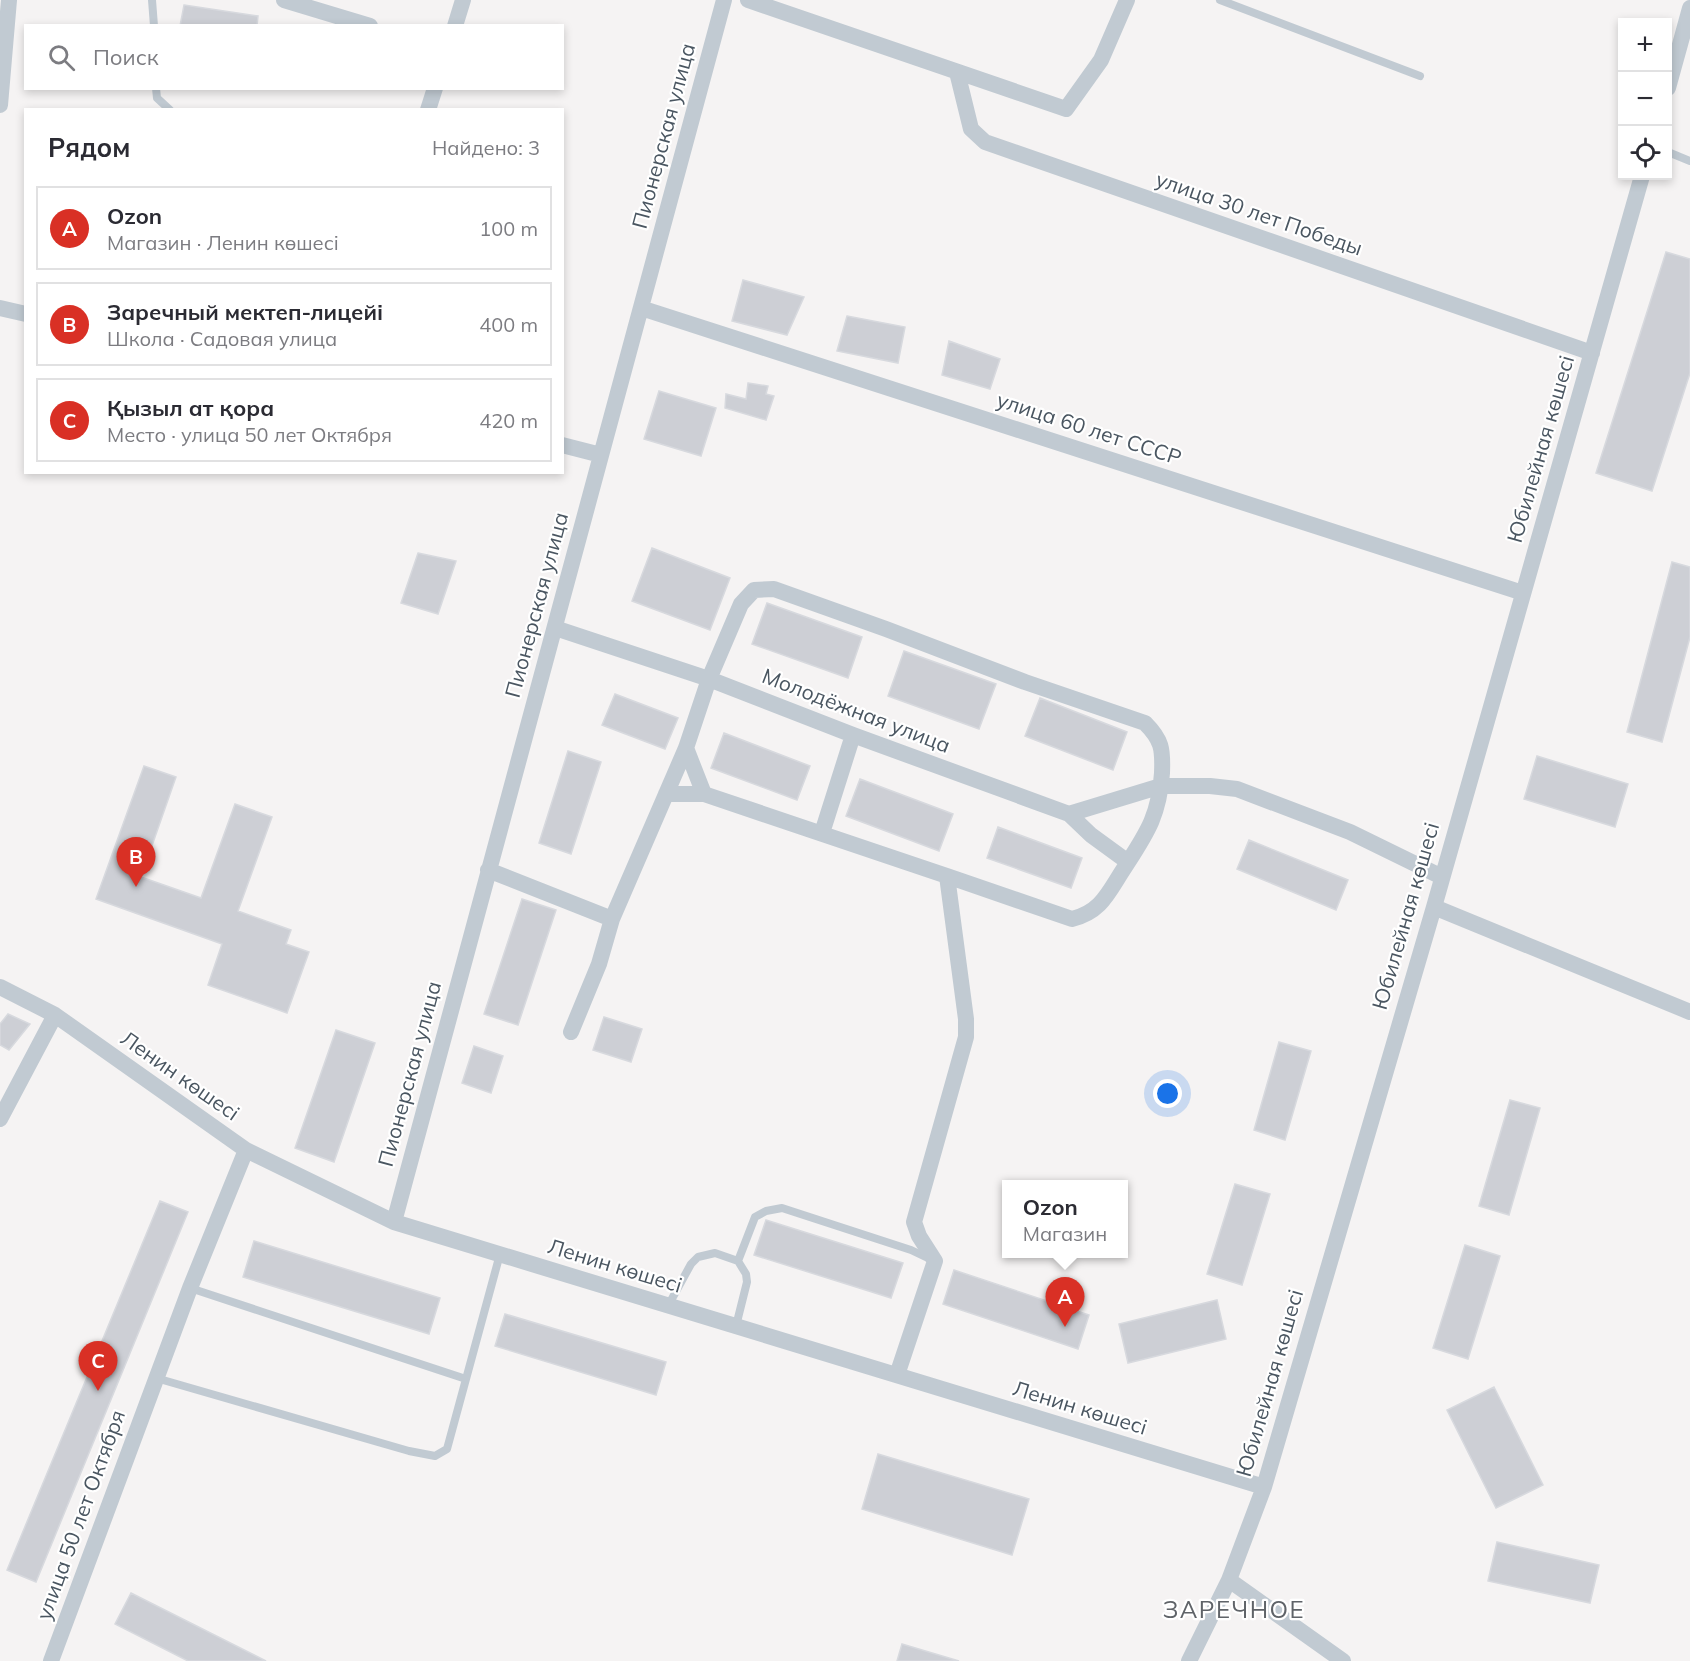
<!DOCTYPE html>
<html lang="ru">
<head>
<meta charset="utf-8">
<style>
  :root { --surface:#fff; --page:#f2f2f3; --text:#2b2b33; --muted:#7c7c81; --line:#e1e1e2; --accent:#d93025 }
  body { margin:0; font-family:Mulish,sans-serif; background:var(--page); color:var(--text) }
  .controls { position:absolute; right:18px; top:18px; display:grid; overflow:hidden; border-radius:0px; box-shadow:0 3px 9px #0003 }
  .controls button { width:54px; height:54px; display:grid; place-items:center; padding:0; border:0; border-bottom:2px solid var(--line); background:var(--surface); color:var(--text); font:30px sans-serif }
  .you { position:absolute; left:1168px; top:1094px; width:21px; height:21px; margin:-15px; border:4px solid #fff; border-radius:50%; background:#1a73e8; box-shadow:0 0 0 9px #1a73e833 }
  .badge { display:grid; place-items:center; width:39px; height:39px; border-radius:50%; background:var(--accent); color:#fff; font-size:20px; font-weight:700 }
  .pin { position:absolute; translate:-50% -50px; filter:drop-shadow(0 2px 3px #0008) }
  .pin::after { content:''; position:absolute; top:32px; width:21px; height:18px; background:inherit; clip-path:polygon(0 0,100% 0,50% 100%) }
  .popup { position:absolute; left:1002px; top:1180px; width:126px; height:78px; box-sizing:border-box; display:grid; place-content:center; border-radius:0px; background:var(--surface); filter:drop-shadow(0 2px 4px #0005); font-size:20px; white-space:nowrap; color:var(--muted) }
  .popup b { font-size:22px; color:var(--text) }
  .popup::after { content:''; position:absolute; left:50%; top:100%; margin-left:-12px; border:12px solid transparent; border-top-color:var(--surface) }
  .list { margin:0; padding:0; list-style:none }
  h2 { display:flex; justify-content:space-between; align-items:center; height:78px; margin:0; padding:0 24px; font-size:26px }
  h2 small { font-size:20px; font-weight:400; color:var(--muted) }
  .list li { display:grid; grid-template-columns:39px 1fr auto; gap:18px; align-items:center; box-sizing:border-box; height:84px; margin:0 12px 12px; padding:0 12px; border:2px solid var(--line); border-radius:0px }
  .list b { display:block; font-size:22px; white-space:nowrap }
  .list p { margin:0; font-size:20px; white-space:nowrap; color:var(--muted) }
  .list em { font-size:20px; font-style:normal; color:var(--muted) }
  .icon { flex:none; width:33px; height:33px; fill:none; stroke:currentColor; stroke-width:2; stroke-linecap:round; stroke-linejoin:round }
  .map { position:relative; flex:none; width:1690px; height:1661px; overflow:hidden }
  .search { position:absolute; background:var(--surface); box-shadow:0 3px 9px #0003; left:24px; top:24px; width:540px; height:66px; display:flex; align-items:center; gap:15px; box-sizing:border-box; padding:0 21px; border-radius:0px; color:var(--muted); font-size:22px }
  .panel { position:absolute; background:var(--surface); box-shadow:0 3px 9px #0003; left:24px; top:108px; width:540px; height:366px; border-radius:0px }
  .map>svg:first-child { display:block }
</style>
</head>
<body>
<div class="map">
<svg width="1690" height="1661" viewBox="0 0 1690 1661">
  <rect width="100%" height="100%" fill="#f5f3f3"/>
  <path fill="#cdcfd5" stroke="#d7d9de" stroke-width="1.5" d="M184,5L258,16L257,26H180Z
    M1666,252L1690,259V373L1652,491L1596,473Z
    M743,280L804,297L787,335L732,321Z
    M847,316L905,327L898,363L837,351Z
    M949,341L1000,359L990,389L942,375Z
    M748,383L768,386L766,394L774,396L766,420L725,408L726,394L746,399Z
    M659,391L716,408L701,456L644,439Z
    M652,548L730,578L710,630L632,601Z
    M418,553L456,561L438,614L401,603Z
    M1672,562L1690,567V637L1662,742L1627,732Z
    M767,603L862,637L848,678L752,644Z
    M904,651L996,684L979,729L888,696Z
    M615,694L678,718L665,749L602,725Z
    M1040,698L1127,732L1113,770L1025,736Z
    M724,733L810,766L797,800L711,768Z
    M568,751L601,762L571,854L539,843Z
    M1537,756L1628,784L1615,827L1524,799Z
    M144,766L176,777L141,877L201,898L235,804L272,817L238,911L291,930L286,944L309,952L287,1013L208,985L222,944L96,899Z
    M860,779L953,814L939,851L846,816Z
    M998,827L1082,858L1071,888L987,858Z
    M1249,840L1348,880L1336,910L1237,869Z
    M522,899L556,910L518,1025L484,1014Z
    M8,1014L30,1024L9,1050L0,1045V1024Z
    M604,1017L642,1029L631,1062L593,1050Z
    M336,1030L375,1043L334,1162L295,1148Z
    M1279,1042L1311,1051L1285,1140L1254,1130Z
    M474,1046L503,1056L491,1093L462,1083Z
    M1510,1100L1540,1108L1509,1215L1479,1206Z
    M1235,1184L1270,1194L1242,1285L1207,1274Z
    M160,1201L188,1212L36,1582L7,1570Z
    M766,1220L903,1263L891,1298L754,1255Z
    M254,1241L440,1298L429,1334L243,1277Z
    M1465,1245L1500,1256L1468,1359L1433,1348Z
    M954,1270L1089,1315L1078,1349L943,1304Z
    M1217,1300L1226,1339L1128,1363L1119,1324Z
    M505,1314L666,1362L656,1395L495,1346Z
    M1494,1387L1543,1485L1496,1508L1447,1410Z
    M878,1454L1029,1499L1012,1555L862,1509Z
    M1497,1542L1599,1565L1590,1603L1488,1581Z
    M131,1593L266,1661H188L115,1624Z
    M902,1644L959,1661H897Z"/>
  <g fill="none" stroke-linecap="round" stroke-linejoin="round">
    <path stroke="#c1cad2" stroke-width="8" d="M152,0L154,26
      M1220,0L1420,76
      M156,88L157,98L170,110
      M1668,152L1690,161
      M738,1261L755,1217L766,1211L782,1208L911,1250L932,1260
      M190,1288L466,1379
      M668,1306L691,1264L698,1257L715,1253L738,1261L746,1274L747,1282L736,1326
      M156,1378L409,1451L435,1456L447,1449L500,1254"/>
    <path stroke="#c1cad2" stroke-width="16" d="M284,0L370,26
      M748,0L1066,109L1101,60L1127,0
      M455,26L463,0
      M957,72L971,129L985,142L1592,353
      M1668,88L1690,8
      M0,105L9,0
      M428,110L435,88
      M0,308L26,314
      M641,308L1523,593
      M562,445L601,455
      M555,628L709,679L853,735L1069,814L1091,835L1128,862
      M686,748L704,794
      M666,794H704L947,876L966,1019V1037L914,1222L919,1236L935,1261L897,1375
      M1069,814L1161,786H1210L1237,789L1350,832L1442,877
      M822,833L853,735
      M488,870L612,919L686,748L709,679L741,604L754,590L774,589L886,629L1025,682L1145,723C1162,740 1163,749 1162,773C1159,817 1146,834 1123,870C1108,893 1101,912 1072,919L947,876
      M1434,907L1690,1012
      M0,987L55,1015L246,1150L394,1222L1264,1487
      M571,1032L599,964L612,919
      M0,1119L55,1015
      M394,1222L724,0
      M1229,1580L1343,1661
      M51,1661L190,1288L246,1150
      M1189,1661L1229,1580L1264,1487L1434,907L1642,176"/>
  </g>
  <g text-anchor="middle" stroke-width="4.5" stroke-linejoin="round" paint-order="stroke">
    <g font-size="21" fill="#4a5661" stroke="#fff">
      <text transform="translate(664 136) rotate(-75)" y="7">Пионерская улица</text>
      <text transform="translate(1259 214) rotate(19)" y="7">улица 30 лет Победы</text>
      <text transform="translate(1089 429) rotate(18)" y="7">улица 60 лет СССР</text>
      <text transform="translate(1541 449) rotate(-74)" y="7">Юбилейная көшесі</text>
      <text transform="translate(537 605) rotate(-75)" y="7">Пионерская улица</text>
      <text transform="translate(856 711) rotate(21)" y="7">Молодёжная улица</text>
      <text transform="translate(1406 916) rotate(-74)" y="7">Юбилейная көшесі</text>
      <text transform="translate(410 1074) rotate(-75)" y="7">Пионерская улица</text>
      <text transform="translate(180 1076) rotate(35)" y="7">Ленин көшесі</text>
      <text transform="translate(615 1266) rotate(17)" y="7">Ленин көшесі</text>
      <text transform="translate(1270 1383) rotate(-74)" y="7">Юбилейная көшесі</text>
      <text transform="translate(1080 1408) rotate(17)" y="7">Ленин көшесі</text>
      <text transform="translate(81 1515) rotate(-70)" y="7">улица 50 лет Октября</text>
    </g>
    <g font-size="24" letter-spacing="1.5" fill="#5f6368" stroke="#fff">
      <text x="1234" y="1618">ЗАРЕЧНОЕ</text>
    </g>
  </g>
</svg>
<div class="controls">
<button>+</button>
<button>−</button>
<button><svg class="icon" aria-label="locate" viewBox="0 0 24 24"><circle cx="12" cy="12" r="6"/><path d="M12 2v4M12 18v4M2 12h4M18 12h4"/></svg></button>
</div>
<div class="you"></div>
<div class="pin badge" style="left:1065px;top:1327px">A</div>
<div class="popup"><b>Ozon</b>Магазин</div>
<div class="pin badge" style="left:136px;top:887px">B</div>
<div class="pin badge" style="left:98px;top:1391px">C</div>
<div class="search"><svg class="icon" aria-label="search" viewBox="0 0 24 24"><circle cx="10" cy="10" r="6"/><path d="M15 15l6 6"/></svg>Поиск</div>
<section class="panel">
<h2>Рядом<small>Найдено: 3</small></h2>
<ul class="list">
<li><span class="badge">A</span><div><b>Ozon</b><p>Магазин · Ленин көшесі</p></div><em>100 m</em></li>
<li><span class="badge">B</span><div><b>Заречный мектеп-лицейі</b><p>Школа · Садовая улица</p></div><em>400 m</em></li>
<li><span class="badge">C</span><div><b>Қызыл ат қора</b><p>Место · улица 50 лет Октября</p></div><em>420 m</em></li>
</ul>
</section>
</div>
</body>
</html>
